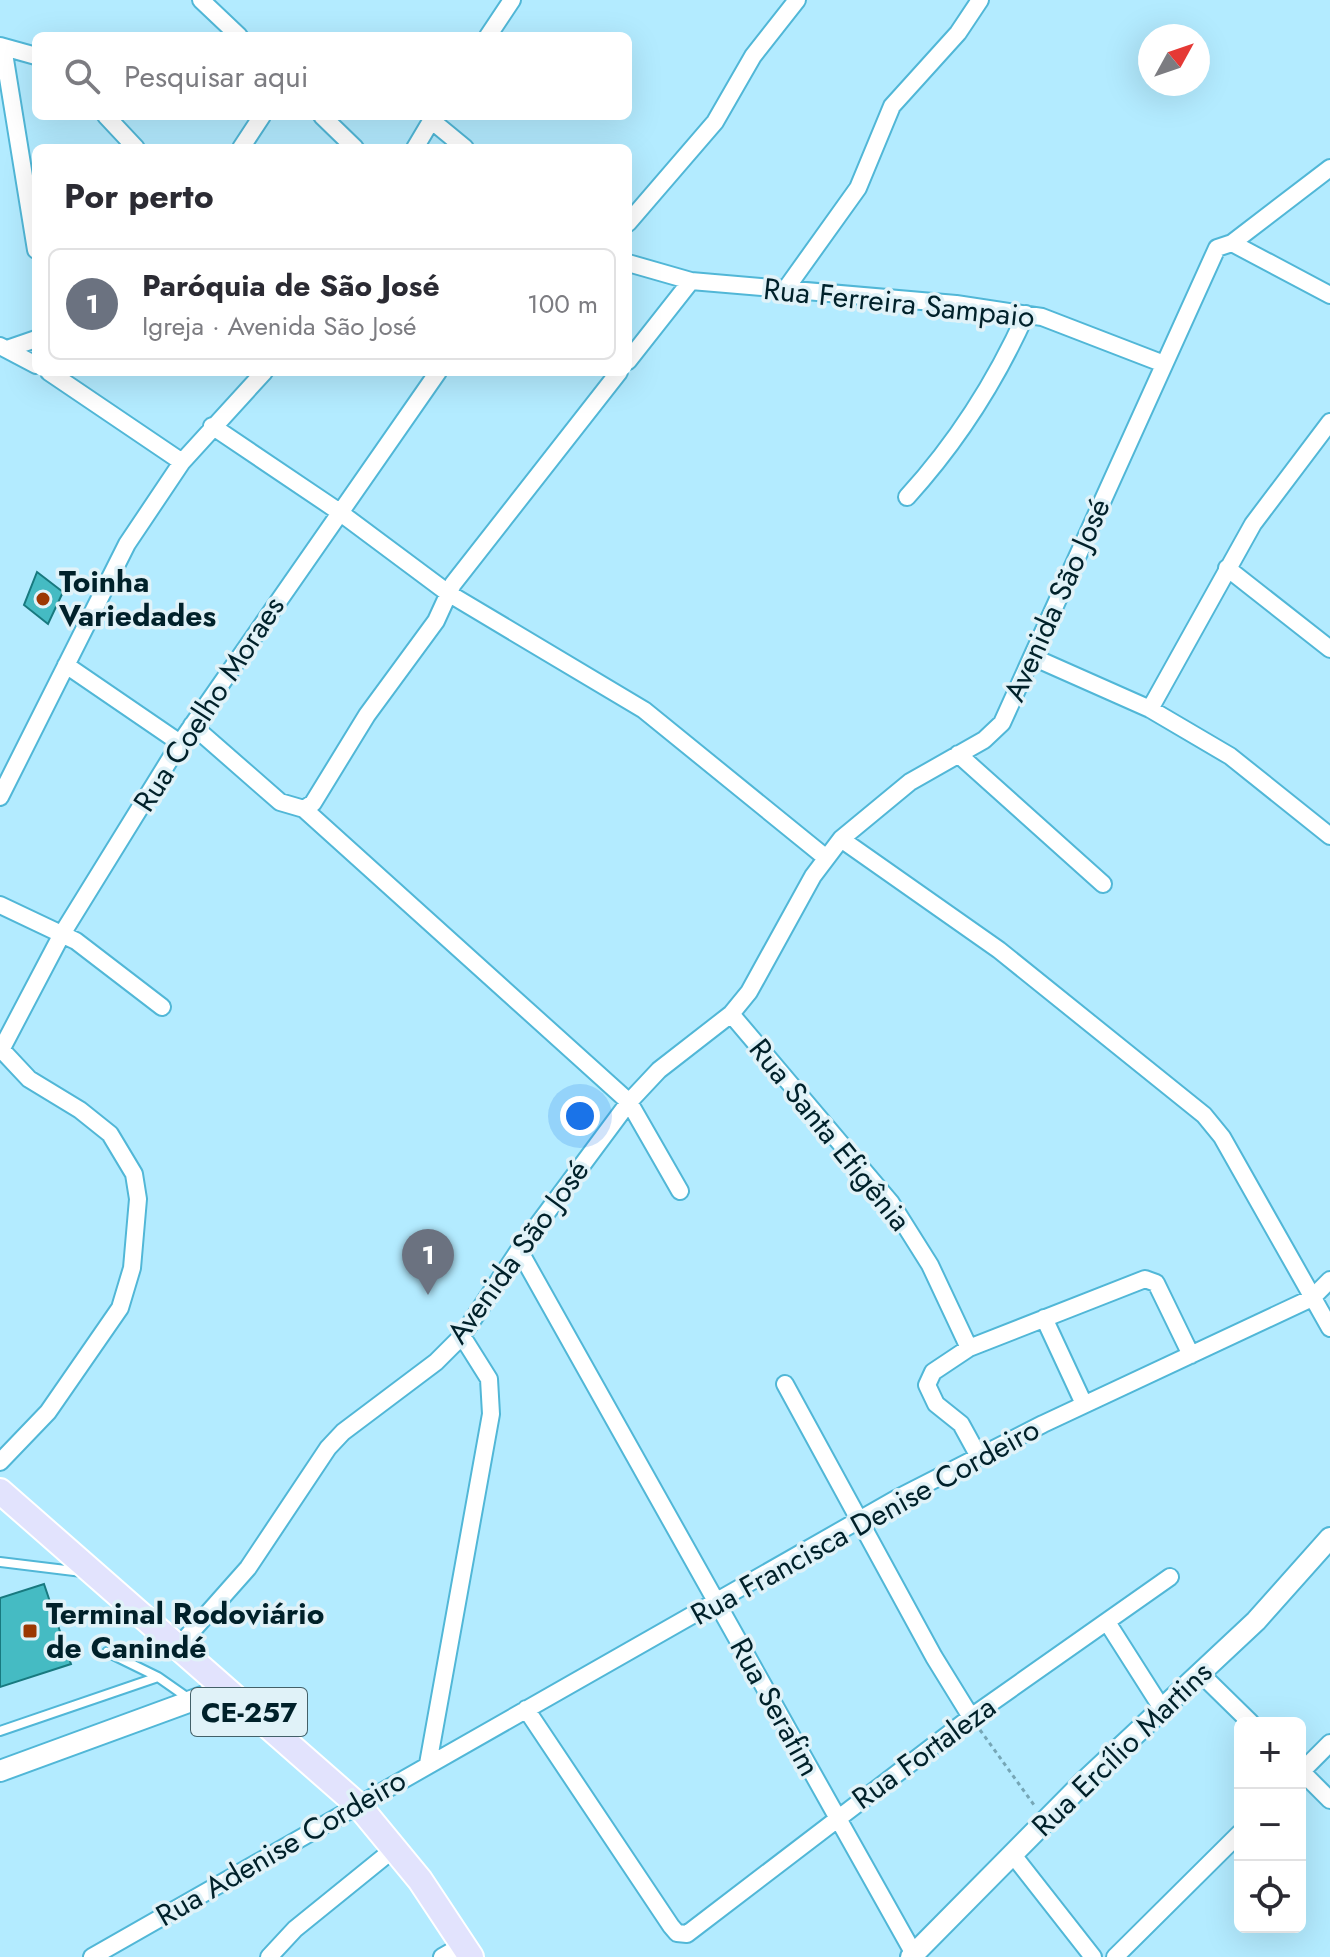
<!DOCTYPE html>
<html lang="pt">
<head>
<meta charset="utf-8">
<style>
  :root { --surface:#fff; --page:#f7f7f7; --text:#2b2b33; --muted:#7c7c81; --line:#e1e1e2; --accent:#ea580c }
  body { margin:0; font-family:Jost,sans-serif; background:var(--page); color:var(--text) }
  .controls { position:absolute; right:24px; bottom:24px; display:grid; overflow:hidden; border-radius:12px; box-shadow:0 8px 32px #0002 }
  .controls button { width:72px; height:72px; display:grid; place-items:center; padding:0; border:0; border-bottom:2px solid var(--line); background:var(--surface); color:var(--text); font:40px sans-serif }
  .compass { position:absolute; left:1138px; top:24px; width:72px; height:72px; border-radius:50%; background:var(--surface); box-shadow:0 8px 32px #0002; rotate:50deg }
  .you { position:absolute; left:580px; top:1116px; width:28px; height:28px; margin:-20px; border:6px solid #fff; border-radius:50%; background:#1a73e8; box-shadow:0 0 0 12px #1a73e833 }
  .badge { display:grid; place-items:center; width:52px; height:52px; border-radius:50%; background:var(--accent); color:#fff; font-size:26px; font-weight:700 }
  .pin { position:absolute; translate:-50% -66px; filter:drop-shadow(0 2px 4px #0008) }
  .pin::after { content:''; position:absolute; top:42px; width:28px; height:24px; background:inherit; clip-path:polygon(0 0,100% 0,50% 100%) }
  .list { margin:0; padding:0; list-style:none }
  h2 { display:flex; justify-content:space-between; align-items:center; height:104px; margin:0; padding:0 32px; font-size:34px }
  h2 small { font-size:26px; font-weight:400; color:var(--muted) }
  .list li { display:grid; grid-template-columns:52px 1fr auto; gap:24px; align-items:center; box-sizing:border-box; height:112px; margin:0 16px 16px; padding:0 16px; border:2px solid var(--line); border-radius:12px }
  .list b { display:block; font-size:30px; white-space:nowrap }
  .list p { margin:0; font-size:26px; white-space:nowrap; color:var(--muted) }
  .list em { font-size:26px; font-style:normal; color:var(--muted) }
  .icon { flex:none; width:44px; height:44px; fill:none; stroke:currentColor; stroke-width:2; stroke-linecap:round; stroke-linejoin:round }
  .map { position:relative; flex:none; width:1330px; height:1957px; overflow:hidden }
  .search { position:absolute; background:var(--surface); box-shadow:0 8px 32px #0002; left:32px; top:32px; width:600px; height:88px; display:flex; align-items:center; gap:20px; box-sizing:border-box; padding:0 28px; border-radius:12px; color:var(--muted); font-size:30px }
  .panel { position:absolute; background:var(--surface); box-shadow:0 8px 32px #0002; left:32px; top:144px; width:600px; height:232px; border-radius:12px }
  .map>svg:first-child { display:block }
</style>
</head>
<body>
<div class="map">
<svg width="1330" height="1957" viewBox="0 0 1330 1957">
  <rect width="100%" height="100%" fill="#b3ebff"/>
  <path fill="#45bbc3" stroke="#18797f" stroke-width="2" d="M37,572L63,592L48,624L24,605Z
    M44,1584L71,1664L0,1687V1598Z"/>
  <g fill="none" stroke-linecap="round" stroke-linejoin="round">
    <g stroke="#51b7d7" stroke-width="12">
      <path id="service" d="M0,1562L82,1572
        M107,1652L158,1677
        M0,1731L158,1677L188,1698"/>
    </g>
    <g stroke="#51b7d7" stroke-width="20">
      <path id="minor" d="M201,0L239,36
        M488,36L512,0
        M0,46L36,56
        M3,47L36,250
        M106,116L136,148
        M322,116L355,148
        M431,120L465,148
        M241,148L262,116
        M415,148L434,116
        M628,223L715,122L753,56L797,0
        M1232,243L1330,168
        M628,263L691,281L956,304L1042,317L1164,364
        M785,290L858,188L892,106L958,33L980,0
        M0,346L36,365
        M7,349L36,339
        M628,361L691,281
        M49,372L182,462
        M212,426L338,511L448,593L644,710L825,857
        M907,497C958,441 995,383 1026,314
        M1227,568L1330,649
        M1035,658L1150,709L1253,524L1330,422
        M66,665L180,743
        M1150,709L1230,756L1330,836
        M192,725L280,802L304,809L313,803L367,715L436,621L453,584L619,372
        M958,754L1103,884
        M0,797L127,544L182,462L264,372
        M304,809L629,1102L680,1191
        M841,839L999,950L1204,1115L1222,1137L1330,1328
        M0,905L76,941L162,1007
        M731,1014L891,1203L930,1265L969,1348L1145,1279L1156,1283L1191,1355
        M0,1048L29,1079L80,1110L110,1134L134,1174L138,1199L132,1268L120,1308L48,1412L0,1462
        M1,1050L62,934L180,743L438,372
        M519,1250L914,1954
        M1044,1318L1084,1404
        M969,1348L933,1372L927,1385L936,1404L961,1424L978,1455
        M785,1384L934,1657L971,1717
        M1107,1622L1163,1710
        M177,1648L248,1568L328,1448L343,1432L436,1362L462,1336L519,1250L629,1102L659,1070L731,1014L749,992L813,876L841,839L910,782L984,740L1002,723L1217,248L1232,243L1330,295
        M1201,1674L1251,1723
        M526,1709L671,1926L677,1933L687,1934L971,1717L1170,1577
        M428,1764L491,1414L489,1379L462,1336
        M1300,1770L1330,1800
        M1300,1773L1330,1743
        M1013,1855L1093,1957
        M92,1957L896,1499L1043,1424L1312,1298L1330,1280
        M269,1957L295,1929L395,1848
        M442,1957L463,1945
        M1115,1957L1240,1833"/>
    </g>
    <g stroke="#51b7d7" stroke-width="24">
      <path id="tertiary" d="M0,1771L224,1689
        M911,1957L1084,1782L1256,1621L1330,1538"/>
    </g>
    <g stroke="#fff" stroke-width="28">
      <path id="primary" d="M0,1491L359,1806L420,1880L471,1957"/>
    </g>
    <path stroke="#76a6b6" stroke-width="3" stroke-dasharray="4 4" stroke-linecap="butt" d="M980,1730L1034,1805"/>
    <use href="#service" stroke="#fff" stroke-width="8"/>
    <use href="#minor" stroke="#fff" stroke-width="16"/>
    <use href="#tertiary" stroke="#fff" stroke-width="20"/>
    <use href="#primary" stroke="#e2e3fd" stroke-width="24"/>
  </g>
  <g fill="#9c3803" stroke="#e0f2f8" stroke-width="3">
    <circle cx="43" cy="599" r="8"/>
    <rect x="22" y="1623" width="16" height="16" rx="4"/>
  </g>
  <g text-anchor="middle" stroke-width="7" stroke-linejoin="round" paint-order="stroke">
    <rect fill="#e0f2f8" stroke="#436068" stroke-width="2" x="191" y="1688" width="116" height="48" rx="6"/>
    <g font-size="28" font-weight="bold" fill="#00212a">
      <text x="249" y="1722">CE-257</text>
    </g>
    <g font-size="30" fill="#00212a" stroke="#e0f2f8">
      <text transform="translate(899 303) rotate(6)" y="10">Rua Ferreira Sampaio</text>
      <text transform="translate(1057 600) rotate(-66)" y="10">Avenida São José</text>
      <text transform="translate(209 704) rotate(-57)" y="10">Rua Coelho Moraes</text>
      <text transform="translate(830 1135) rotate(51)" y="10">Rua Santa Efigênia</text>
      <text transform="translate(518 1252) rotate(-54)" y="10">Avenida São José</text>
      <text transform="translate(865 1522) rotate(-29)" y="10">Rua Francisca Denise Cordeiro</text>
      <text transform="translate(775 1707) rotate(61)" y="10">Rua Serafim</text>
      <text transform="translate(1122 1749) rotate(-44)" y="10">Rua Ercílio Martins</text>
      <text transform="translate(924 1753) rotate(-36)" y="10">Rua Fortaleza</text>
      <text transform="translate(281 1848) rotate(-30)" y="10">Rua Adenise Cordeiro</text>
    </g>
    <g font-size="30" font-weight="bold" fill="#00212a" stroke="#e0f2f8" text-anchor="start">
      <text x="59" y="592">Toinha<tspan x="59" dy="34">Variedades</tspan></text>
      <text x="46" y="1624">Terminal Rodoviário<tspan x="46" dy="34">de Canindé</tspan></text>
    </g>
  </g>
</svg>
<div class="controls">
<button>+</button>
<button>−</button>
<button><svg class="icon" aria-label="locate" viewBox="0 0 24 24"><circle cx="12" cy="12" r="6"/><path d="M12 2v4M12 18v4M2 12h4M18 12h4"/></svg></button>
</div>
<svg class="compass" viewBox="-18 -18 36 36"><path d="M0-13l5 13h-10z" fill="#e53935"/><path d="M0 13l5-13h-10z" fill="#7c7c81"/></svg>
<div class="you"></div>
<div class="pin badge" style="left:428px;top:1295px;background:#6b7280">1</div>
<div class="search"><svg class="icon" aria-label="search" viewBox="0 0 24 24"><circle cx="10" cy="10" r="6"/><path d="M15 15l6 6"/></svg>Pesquisar aqui</div>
<section class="panel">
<h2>Por perto<small></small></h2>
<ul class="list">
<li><span class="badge" style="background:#6b7280">1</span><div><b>Paróquia de São José</b><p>Igreja · Avenida São José</p></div><em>100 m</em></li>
</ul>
</section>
</div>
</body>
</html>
